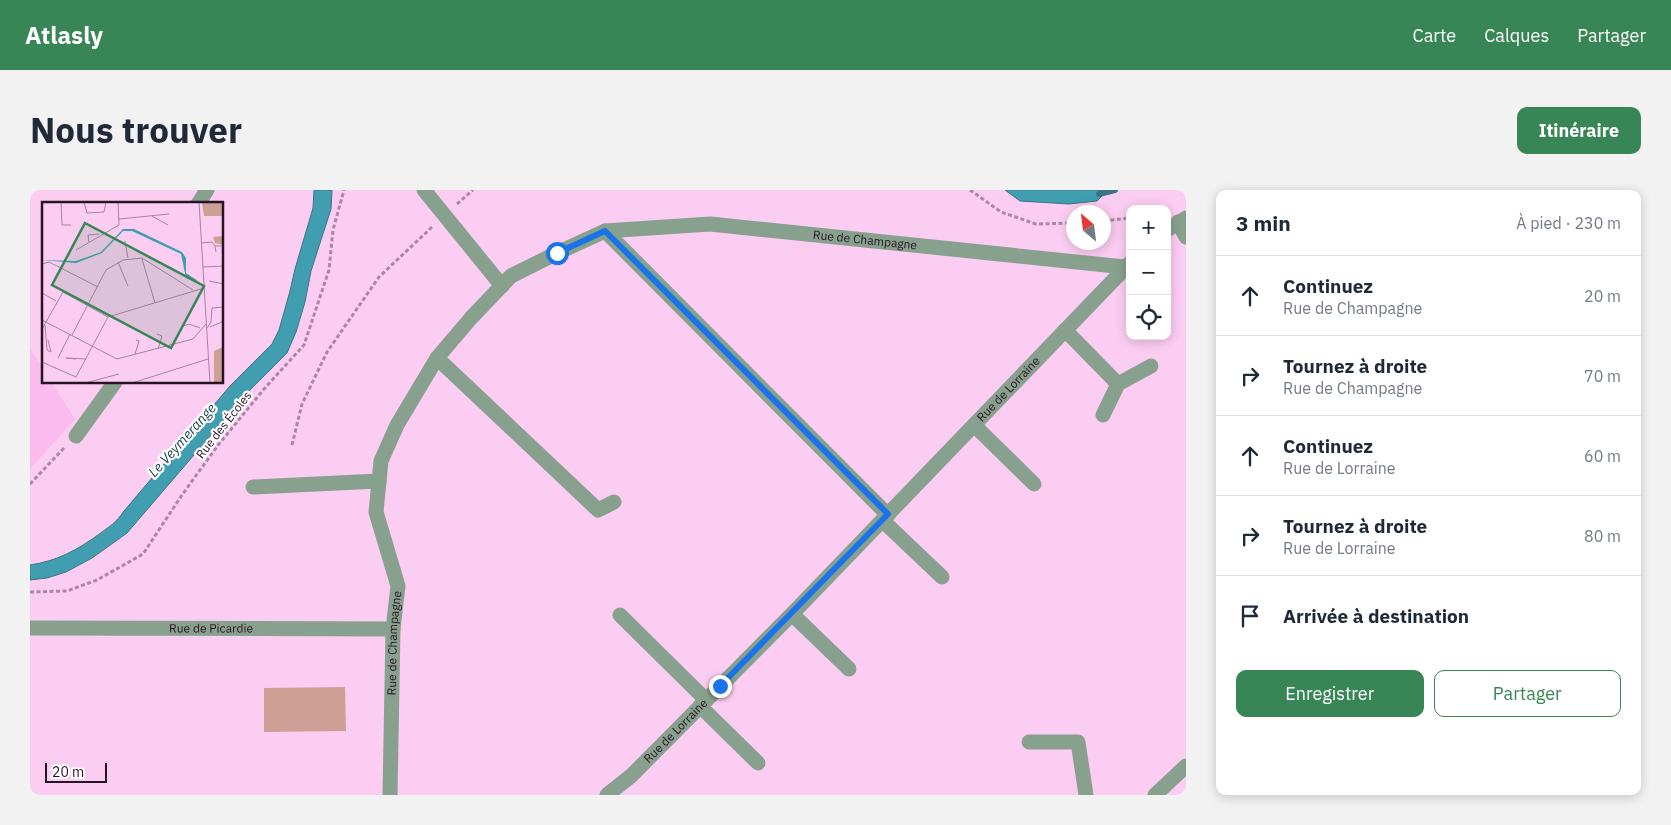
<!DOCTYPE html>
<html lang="fr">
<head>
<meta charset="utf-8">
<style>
  :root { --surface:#fff; --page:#f2f2f3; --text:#1f2937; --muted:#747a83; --line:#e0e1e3; --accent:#388655 }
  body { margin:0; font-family:"IBM Plex Sans",sans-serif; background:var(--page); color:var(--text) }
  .controls { position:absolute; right:15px; top:15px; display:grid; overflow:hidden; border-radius:10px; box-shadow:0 2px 12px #0003 }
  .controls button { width:45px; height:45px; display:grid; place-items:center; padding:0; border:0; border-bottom:1px solid var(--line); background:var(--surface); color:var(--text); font:25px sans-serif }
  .compass { position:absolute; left:1036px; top:15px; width:45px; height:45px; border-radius:50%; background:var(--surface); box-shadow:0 2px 12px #0003; rotate:332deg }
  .scale { position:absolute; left:15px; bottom:12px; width:62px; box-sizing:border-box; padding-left:5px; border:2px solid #271324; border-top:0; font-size:14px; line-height:18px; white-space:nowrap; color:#271324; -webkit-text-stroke:4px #fff; paint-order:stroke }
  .stop { position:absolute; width:15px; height:15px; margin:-11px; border:4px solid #1a73e8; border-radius:50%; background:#fff }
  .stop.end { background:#1a73e8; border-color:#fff; box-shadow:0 1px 5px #0008 }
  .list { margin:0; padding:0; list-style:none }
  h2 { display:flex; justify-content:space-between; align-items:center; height:65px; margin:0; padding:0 20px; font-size:21px }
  h2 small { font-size:16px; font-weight:400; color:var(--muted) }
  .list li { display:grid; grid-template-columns:32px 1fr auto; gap:15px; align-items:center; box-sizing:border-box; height:80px; padding:0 20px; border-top:1px solid var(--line) }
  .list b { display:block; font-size:19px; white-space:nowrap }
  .list p { margin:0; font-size:16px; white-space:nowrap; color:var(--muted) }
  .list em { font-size:16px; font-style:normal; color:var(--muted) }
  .actions { display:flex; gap:10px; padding:15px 20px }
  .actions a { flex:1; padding:11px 0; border:1px solid var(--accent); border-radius:10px; text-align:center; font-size:18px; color:var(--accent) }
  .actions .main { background:var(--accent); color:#fff }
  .icon { flex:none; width:28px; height:28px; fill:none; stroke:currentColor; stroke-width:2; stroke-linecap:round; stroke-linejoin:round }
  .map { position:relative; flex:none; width:1156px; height:605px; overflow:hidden; border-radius:10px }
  header { display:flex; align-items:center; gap:30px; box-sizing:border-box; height:70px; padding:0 25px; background:var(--accent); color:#fff }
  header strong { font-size:24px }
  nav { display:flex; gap:28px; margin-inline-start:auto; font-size:18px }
  .intro { display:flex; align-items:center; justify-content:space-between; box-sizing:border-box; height:120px; padding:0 30px }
  h1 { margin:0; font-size:35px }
  .button { padding:12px 22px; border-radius:10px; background:var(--accent); color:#fff; font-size:18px; font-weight:700 }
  main { display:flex; gap:30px; padding:0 30px }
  aside { flex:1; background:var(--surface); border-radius:10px; box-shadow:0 2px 12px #0003 }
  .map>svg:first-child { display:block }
</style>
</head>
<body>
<header>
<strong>Atlasly</strong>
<nav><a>Carte</a><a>Calques</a><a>Partager</a></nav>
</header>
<div class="intro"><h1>Nous trouver</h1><a class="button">Itinéraire</a></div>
<main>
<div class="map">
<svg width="1156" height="605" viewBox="0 0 1156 605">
  <rect width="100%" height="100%" fill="#fccdf2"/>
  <path fill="#fbbbee" d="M0,158L14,180V192L22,193L45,229L0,279Z"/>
  <path fill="#cd9f95" d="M315,497L316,541L234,542V498Z"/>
  <path fill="#419eb1" stroke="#397487" d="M284,0H302L301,19L281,81L275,112L266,142L257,163L218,202L97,343L62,368L36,382L17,388L0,390V375C27,371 47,360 68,345C80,336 86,333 94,321L200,196L242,154L249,140L260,101L265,79L283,18Z
    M975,0H1078L1067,11L1039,14L990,11Z"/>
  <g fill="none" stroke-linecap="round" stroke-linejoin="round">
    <path stroke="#397487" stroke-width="6" d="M1069,4L1085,0"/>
    <path stroke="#ab87a4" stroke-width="3" stroke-dasharray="4 2.5" stroke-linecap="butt" d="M940,0L971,22L1006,34L1044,33
      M427,14L443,0
      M1074,31L1100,28
      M262,255L272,214L297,162L349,87L402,37
      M0,294L34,258
      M0,402L37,401L67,390L113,364L152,305L189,254L234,199L274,155L299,80L303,40L314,0"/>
    <g stroke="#88a18e" stroke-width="15">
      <path d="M394,0L472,96"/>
      <path d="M168,14L177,0"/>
      <path d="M1148,32L1156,47"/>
      <path d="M1137,40L1156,28"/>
      <path d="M575,41L858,325"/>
      <path d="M1035,140L1088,194"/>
      <path d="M407,168L568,320L584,312"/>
      <path d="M1073,225L1088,194L1121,176"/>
      <path d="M944,235L1004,294"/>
      <path d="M46,246L85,192"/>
      <path d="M223,297L349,291"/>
      <path d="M853,331L912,387"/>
      <path d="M762,424L819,479"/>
      <path d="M590,425L676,510"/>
      <path id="s1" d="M0,438L363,439"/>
      <path d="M670,516L728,573"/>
      <path d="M999,552H1048L1056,605"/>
      <path id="s2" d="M360,605L363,439L368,396L346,322L351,271L367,235L407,168L441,128L481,86L527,63L575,41L680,34L1095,77"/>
      <path id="s3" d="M577,605L601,586L762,424L1100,73"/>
      <path d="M1125,605L1156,576"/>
    </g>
  </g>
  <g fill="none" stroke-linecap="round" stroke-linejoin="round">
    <path stroke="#1a73e8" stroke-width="6" d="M527,63L575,41L858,324L690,496"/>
  </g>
  <g text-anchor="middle" stroke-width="4.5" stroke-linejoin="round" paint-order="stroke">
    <g font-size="12" fill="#271324" stroke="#fff">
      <text dy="4" stroke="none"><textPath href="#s2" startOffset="931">Rue de Champagne</textPath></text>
      <text dy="4" stroke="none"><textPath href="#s3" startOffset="571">Rue de Lorraine</textPath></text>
      <text transform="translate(194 235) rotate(-52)" y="4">Rue des Écoles</text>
      <text dy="4" stroke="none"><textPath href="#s1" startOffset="181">Rue de Picardie</textPath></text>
      <text dy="4" stroke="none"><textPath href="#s2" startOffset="152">Rue de Champagne</textPath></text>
      <text dy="4" stroke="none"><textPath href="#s3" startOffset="94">Rue de Lorraine</textPath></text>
    </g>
    <g font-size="14" font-style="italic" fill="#1a444d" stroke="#fff">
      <text transform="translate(152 250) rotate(-48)" y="5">Le Veymerange</text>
    </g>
  </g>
  <g transform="translate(12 12)">
    <rect width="181" height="181" fill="#fccdf2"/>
    <path d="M160,0H181V43L173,41L171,35L181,34L180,14H162ZM181,145V181H172V149Z" fill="#cd9f95"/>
    <path d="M81,27H92L140,50L144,56V71L156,79L144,76L139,52L90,29H81L60,51L34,61L0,58L34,59L59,50Z" fill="#419eb1"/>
    <path fill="none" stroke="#a783a0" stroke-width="1" d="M19,0L20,23H29M42,0L45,11L62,10L64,0M157,0L168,181M110,14L126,23M77,17L127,12M83,39L86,56M47,40L46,33L57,32M159,41L170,40L173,44M34,48L77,23L76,0M174,50L173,44H182M100,57L113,101M76,60L86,84M0,62L7,60L56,85M161,65L182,64M167,79L182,82M0,91L14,99M66,115L162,86M0,118L75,157L151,137L164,122M3,123L5,148L9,150L6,138M141,124L147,122L158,126M168,125L182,119M165,126L169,120L170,106L182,105M0,127L21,90L66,115M115,132L120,134L116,147M30,133L64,68L81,58L100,56L151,88M93,152L97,139L94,138M16,156L28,132M34,157L24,156L44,157M0,160L34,175L66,115M43,181L77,172M90,181L166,157"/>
    <path fill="#388655" fill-opacity="0.15" stroke="#388655" stroke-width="2.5" d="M43,21L162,84L129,146L10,83Z"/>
    <rect width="181" height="181" fill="none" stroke="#271324" stroke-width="2.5"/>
  </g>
</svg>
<div class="controls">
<button>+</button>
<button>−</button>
<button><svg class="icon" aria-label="locate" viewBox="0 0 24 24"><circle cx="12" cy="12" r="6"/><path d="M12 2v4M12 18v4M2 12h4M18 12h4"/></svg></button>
</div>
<svg class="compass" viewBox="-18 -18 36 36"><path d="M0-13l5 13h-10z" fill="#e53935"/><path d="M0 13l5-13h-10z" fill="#747a83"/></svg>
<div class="scale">20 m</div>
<div class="stop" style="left:527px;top:63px"></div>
<div class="stop end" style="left:690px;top:496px"></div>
</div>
<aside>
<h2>3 min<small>À pied · 230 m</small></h2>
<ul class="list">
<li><svg class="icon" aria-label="ahead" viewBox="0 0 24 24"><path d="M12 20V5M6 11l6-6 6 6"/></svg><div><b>Continuez</b><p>Rue de Champagne</p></div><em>20 m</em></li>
<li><svg class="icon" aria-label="right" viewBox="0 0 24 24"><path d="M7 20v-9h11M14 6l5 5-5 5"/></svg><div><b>Tournez à droite</b><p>Rue de Champagne</p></div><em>70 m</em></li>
<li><svg class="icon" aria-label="ahead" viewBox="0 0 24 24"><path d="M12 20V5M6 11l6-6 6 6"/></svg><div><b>Continuez</b><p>Rue de Lorraine</p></div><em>60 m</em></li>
<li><svg class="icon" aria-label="right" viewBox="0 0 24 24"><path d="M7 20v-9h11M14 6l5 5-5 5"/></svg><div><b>Tournez à droite</b><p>Rue de Lorraine</p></div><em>80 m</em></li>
<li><svg class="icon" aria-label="arrive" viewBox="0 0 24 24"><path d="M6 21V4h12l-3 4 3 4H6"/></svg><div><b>Arrivée à destination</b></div></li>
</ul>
<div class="actions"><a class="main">Enregistrer</a><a>Partager</a></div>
</aside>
</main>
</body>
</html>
